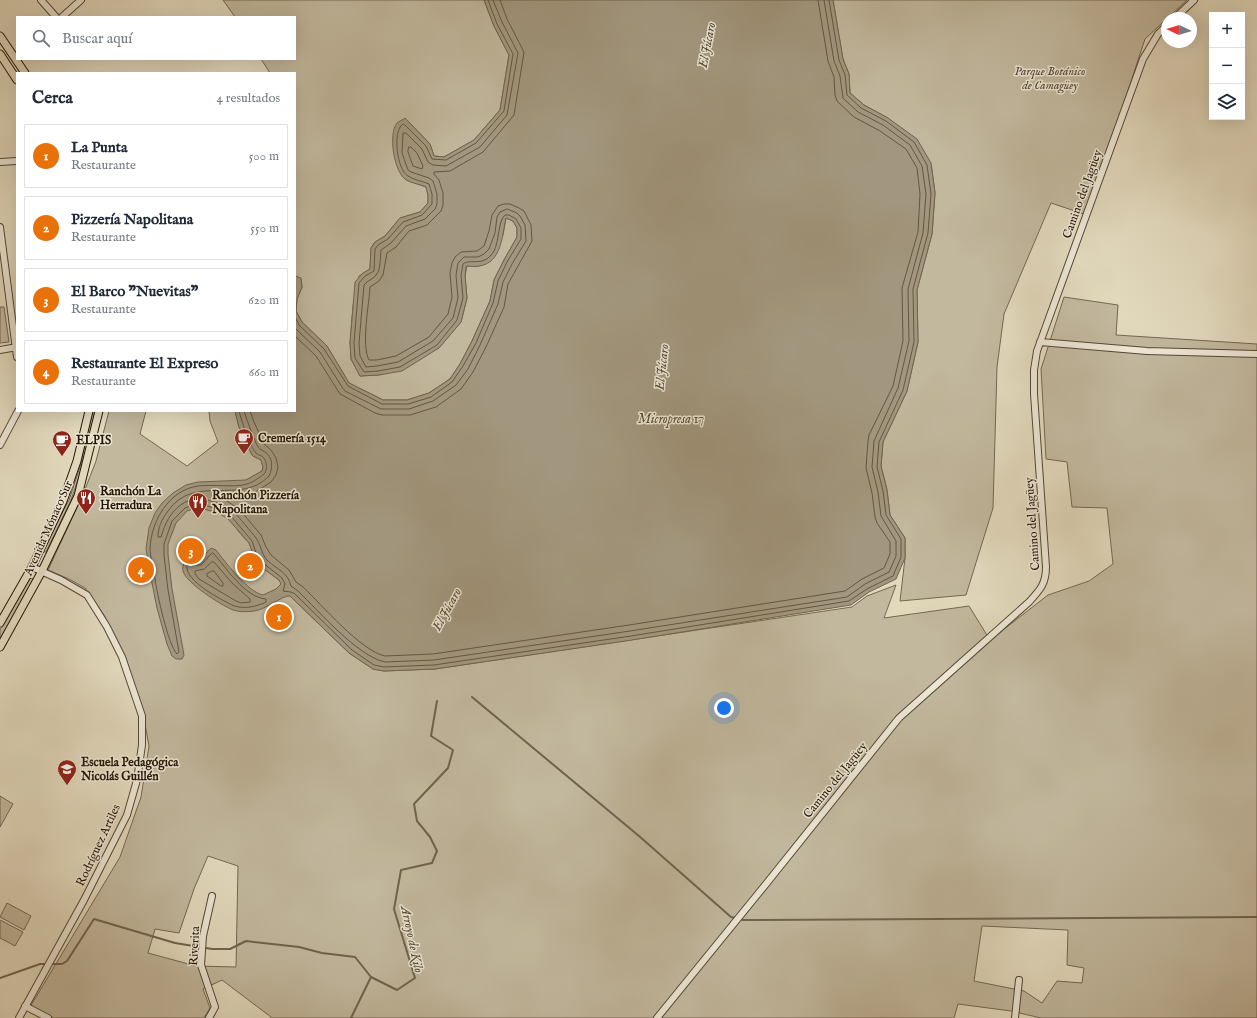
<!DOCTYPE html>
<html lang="es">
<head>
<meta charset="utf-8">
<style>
  :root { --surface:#fff; --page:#f2f2f3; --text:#1f2937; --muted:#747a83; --line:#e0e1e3; --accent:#8f2418 }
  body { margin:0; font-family:"IM FELL English",serif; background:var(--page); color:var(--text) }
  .controls { position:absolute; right:12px; top:12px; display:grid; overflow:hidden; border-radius:0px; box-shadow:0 4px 16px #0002 }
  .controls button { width:36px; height:36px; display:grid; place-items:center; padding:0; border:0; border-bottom:1px solid var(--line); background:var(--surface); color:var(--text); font:20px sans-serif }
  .compass { position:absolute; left:1161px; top:12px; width:36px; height:36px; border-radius:50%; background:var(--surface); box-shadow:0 4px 16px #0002; rotate:274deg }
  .you { position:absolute; left:724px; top:708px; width:14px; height:14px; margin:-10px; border:3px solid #fff; border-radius:50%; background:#1a73e8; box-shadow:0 0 0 6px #1a73e833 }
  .badge { display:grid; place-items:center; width:26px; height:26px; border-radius:50%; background:var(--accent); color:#fff; font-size:13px; font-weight:700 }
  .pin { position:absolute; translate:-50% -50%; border:2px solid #fff; box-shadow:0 1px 4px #0006 }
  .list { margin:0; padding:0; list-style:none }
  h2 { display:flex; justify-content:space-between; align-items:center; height:52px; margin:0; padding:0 16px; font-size:17px }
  h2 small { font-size:13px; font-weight:400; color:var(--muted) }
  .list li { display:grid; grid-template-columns:26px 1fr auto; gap:12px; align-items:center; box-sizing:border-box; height:64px; margin:0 8px 8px; padding:0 8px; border:1px solid var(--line); border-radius:0px }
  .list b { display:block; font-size:15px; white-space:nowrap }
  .list p { margin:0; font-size:13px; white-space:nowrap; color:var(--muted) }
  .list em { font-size:13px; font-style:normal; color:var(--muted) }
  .icon { flex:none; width:22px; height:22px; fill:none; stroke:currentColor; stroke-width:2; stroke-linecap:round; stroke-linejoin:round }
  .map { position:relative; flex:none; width:1257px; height:1018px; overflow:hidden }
  .search { position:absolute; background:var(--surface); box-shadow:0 4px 16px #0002; left:16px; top:16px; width:280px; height:44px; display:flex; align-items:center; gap:10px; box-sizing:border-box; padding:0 14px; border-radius:0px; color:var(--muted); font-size:15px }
  .panel { position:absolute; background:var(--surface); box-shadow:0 4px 16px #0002; left:16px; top:72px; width:280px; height:340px; border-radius:0px }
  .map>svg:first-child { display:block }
</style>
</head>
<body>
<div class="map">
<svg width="1257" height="1018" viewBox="0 0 1257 1018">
  <rect width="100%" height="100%" fill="#e2d9bd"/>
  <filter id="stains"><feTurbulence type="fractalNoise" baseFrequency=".005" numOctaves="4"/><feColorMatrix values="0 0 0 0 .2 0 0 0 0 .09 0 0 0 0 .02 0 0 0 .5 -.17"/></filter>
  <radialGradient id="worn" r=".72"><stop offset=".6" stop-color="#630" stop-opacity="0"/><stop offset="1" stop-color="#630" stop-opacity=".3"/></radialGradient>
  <path fill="#c2b89e" stroke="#746752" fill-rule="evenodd" d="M223,0H484L494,26L509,55L500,110L474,140L444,157L434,156L430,144L405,118L406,180L426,187L428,195V203L420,212L400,218L385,236L375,242L371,248L370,269L359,276L353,306L350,343L351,359L360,376L379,375L439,348L461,322L467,298L465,276L467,266H479L503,235L506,218L513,221L517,228V237L504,260L494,280L490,301L472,341L460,364L450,379L429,393L407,400H383L349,383L327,346L302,322L296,311L297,299L302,287L301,279L295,276V73H270L261,59H295V17H235Z
    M833,0H1187L1145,39L1087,215L1051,203L1004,314L997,367L993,508L966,595L900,601L905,558V538L890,515L887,490L881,466L883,442L907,391L918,342L917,290L932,234L935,193L931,163L888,118L864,105L850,93L849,74L843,59Z
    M1064,297L1118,305L1116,335L1257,344V1018H1041L1011,1011L958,1004L954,1018H271V1017L222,980L203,989L210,1008L204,1018H54L30,1007L120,857L141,797L149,746L145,724L118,643L104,615L85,588L69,579L48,570L82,497L96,461L109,411H146L140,434L187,466L218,442L210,421L209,411H235L239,427L251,453L253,456L261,460L263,467L262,471L246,480L238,531L249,543L260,566L279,580L290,596L349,653L373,669L384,671L435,669L852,607L867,596L896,585L884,618L969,606L990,640L1048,595L1089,581L1113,564L1107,508L1072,507L1067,462L1046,459L1041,369ZM208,856L238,866L236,967L196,966L148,953L155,929L179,933L194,889ZM982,926L1068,930L1067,965L1084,968L1082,983L1057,981L1042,1003L1024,991L974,981Z
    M0,307H4L9,342L0,343Z
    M92,411H95L84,462L71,500L46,552H44L43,550L69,500L80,467Z
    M32,578L33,580L0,639V630L28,579Z
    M0,796L13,804L0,827Z
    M7,903L31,916L24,930L0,917Z
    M0,920L23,932L15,946L0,938Z"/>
  <path fill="#a2977e" stroke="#70634e" d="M484,0H833L843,59L849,74L850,93L864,105L888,118L917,139L931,163L935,193L932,234L917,290L918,342L907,391L883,442L881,466L887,490L890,515L905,538V558L896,579L869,592L851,605L632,640L435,669L384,671L373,669L349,653L290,596C283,595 265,610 254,611C247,612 239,612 233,610C221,605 186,583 183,571C182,567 184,563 186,559L199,561L211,548L216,550C226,563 248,592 263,595L276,589L281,584L279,580L260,566L253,554L249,543L228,519L220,514L204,509H193L187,511L176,523L168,544V554L172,589L184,655L182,659H176L172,656L167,644L157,608L152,583L146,549L149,528L155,513L162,503L173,493L186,485L198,482L246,480L262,471L263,467L261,460L253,456L251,453L239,427L235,411H295V276L301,278L302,287L297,299L296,311L302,322L327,346L349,383L383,400H407L429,393L450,379L460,364L472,341L490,301L494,280L504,260L517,237V228L513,221L506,218C502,235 502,263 479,266C475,267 470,266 466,266L465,276L467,298L461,322L439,348L402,371L379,375L360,376L351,359L350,343L355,282L363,273L370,269L371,248L375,242L385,236L400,218L420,212L428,203V195L426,187C420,184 410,183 405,179C394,171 388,134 397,123C399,121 403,120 405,118L430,144L434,156L444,157L474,140L500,110L509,55L494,26Z"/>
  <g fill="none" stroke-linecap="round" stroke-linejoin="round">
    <path stroke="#645642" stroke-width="1" d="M409,147H411L417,153L423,166L422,169L413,166L408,152Z
      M295,317L299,325L324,349L348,386L382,404H408L431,397L452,382L463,366L476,343L493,303L498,281L507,262L521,239V228L516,219L509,215H505C498,221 499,242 494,251C484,268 471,258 463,264L461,275L463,298L457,320L437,345L400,367L378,371L364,372L355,358L354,343L359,283L365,276L374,271L375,249L378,245L388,239L403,222L422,215L432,204V194L429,184C422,181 414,180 408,176C397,170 392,131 403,124L405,125L426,146L432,159L446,160L476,143L504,111L513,54L497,24L488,0
      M295,328L320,352L342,387L345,391L381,409H409L433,401L456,385L468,369L480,345L498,304L503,282L512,264L526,241L525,225L520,216L517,213L507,209L500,212L497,217L495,233L489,249L484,254L478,257H464L458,263L456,275L458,298L453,318L433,341L398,362L377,366L366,367L360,356L359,343L364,285C367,280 373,280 376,275C381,270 380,257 381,250L391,243L406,226L425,219L435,209L437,204V194L433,181L429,178L411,172L408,170L402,153L403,133H406L422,149L428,162L433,165L446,166L480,147L507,115L518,53L502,22L493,0
      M295,336L316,356L340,394L375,413L382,415H410L436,407L461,389L473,372L486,347L504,307L508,284L532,241L531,225L524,211L519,208L510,204H504L498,206L492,215L489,231L484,246L477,251L461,252L455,257L452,263L450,273L452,297L448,314L429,337L396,356L377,360H369C361,345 369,305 370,287L379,281L383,275L387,253L396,247L409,231L427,225L441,211L443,205V193L439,180L434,174V172L450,171L483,152L514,115L524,52L507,19L500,0
      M239,411C241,419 250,447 256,453C259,456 263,455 265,460C267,465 267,468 265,473C261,477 253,482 247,484C235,488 212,484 198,486C169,490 151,521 150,549C150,558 154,569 155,579C157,593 168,645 177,654L179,652L168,590L164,555V544L172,521L185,508L193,505H204L221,510L231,516L252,541L256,553L263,563L282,578L285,584L283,591L291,592L295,594L352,650L374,665L384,667L434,665L631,636L849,601L867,589L893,576L901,557V539L886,515L883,491L877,467L879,442L903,390L914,342L913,289L928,233L931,194L927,165L914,142L886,121L861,108L847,95L845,75L839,60L829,0
      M244,411C248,423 252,435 258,447C260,450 262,450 265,452C273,457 273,468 269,476C241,506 194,473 168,511C162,519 158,527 158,537H161C165,524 170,512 182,504C196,494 222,502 234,512C238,516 252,533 256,538C261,545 261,553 267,560C276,569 288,572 291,586L298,591C319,611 357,656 385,662L434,660L630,631L847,597L865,584L889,572L896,556V541L881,516L878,492L872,467L874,441L898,388L909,341L908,289L923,233L926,194L922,166L910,145L883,125L858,112L843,98L840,76L834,61L824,0
      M250,411L254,422L264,444L271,450L276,458L278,467L276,475L271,482L252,494L226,496L224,499L240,510L261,535L266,547L271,555L289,570L296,582L303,587C322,605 361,651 385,656L433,654L629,625L845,591L862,579L884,568L890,554V542L877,523L875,517L872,493L866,468L868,441L869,435L893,386L903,341L902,288L918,232L920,194L917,168L906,149L880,131L854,117L837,101L835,95L834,77L828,61L818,0
      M213,553C227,568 244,597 266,599V602C255,607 246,609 234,606C222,600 184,581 187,565H201L211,554Z
      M212,562H214L232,583L250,599V602L241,603L236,601L199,579L195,574V571L204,569Z
      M212,571H214L223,583V586H221L207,576V574Z"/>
    <path stroke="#70634e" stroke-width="2" d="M472,697L639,836L731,917L743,920L1257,917
      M0,978L40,964H62L67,961L94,919L175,943L212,949H230L246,941L299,947L322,953L355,957L371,977
      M351,1018L371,977L397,990L415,978L394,909L401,870L432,863L437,851L430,837L417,821L414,804L448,768L453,750L431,736L437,701"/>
    <g stroke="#544733" stroke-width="8">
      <path id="minor" d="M41,0L56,17
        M62,17L81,0
        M1175,18L1194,0
        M0,162L17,161
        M0,227L17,357
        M1040,342L1147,351L1257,354
        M0,350L17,347
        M0,445L18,411
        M25,1006L48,1018
        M19,1018L84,900L127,815L137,780L142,745V716L122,657L107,627L87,595L61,580L32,567
        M209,1018L215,1007L201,965L203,936L212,896
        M657,1018L766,884L899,718L1029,602C1040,590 1046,584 1046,567L1034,394V370L1037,351L1143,59L1158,34L1167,25
        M1015,1018L1019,980"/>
    </g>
    <g stroke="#251605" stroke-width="9">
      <path id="major" d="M0,36L25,73
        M0,54L17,80
        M0,623L32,567L63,501L77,461L89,411
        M0,647L42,571L78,496L99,411"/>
    </g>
    <use href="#minor" stroke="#ece6d4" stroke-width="6"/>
    <use href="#major" stroke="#e2d9bd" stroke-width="7"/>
  </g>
  <defs>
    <g id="cafe-pin" transform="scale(1)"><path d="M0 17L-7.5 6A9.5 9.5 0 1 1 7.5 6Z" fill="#8f2418" stroke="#ece6d4"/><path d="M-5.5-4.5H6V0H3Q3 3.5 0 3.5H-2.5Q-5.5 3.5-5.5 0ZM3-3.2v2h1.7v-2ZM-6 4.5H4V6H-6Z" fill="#fff"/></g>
    <g id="restaurant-pin" transform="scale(1)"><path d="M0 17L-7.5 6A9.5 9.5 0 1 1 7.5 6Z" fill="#8f2418" stroke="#ece6d4"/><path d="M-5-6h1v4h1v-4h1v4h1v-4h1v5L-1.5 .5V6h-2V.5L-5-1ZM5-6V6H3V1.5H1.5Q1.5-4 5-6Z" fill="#fff"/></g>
    <g id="university-pin" transform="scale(1)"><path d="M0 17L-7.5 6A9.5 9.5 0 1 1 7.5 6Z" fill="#8f2418" stroke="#ece6d4"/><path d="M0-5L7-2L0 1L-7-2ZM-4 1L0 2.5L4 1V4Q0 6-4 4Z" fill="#fff"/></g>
  </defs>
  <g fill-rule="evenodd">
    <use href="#cafe-pin" x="244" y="438"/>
    <use href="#cafe-pin" x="62" y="440"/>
    <use href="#restaurant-pin" x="86" y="498"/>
    <use href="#restaurant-pin" x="198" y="502"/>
    <use href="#university-pin" x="67" y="769"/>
  </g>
  <g text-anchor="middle" stroke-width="3" stroke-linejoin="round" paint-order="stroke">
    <g font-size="12" font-style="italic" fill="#544733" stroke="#ece6d4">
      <text x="1050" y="75">Parque Botánico<tspan x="1050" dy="14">de Camagüey</tspan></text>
    </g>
    <g font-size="12" fill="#251605" stroke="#ece6d4">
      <text transform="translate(1082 194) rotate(-70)" y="4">Camino del Jagüey</text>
      <text transform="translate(1032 524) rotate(-94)" y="4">Camino del Jagüey</text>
      <text transform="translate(48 528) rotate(-66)" y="4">Avenida Mónaco Sur</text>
      <text transform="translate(835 780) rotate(-51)" y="4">Camino del Jagüey</text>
      <text transform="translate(98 845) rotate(-65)" y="4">Rodríguez Artiles</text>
      <text transform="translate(194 946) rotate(-87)" y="4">Riverita</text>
    </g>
    <g font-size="12" font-weight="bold" fill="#251605" stroke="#ece6d4" text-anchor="start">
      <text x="258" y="442">Cremería 1514</text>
      <text x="76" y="444">ELPIS</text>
      <text x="100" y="495">Ranchón La<tspan x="100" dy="14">Herradura</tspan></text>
      <text x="212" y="499">Ranchón Pizzería<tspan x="212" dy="14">Napolitana</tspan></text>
      <text x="81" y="766">Escuela Pedagógica<tspan x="81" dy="14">Nicolás Guillén</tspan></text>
    </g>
    <g font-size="13" font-style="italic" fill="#574a35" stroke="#ece6d4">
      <text transform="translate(706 45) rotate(-79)" y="5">El Júcaro</text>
      <text transform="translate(661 367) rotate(-84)" y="5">El Júcaro</text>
      <text x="671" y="423">Micropresa 17</text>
      <text transform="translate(446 609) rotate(-61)" y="5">El Júcaro</text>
      <text transform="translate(413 939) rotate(78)" y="5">Arroyo de Kilo</text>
    </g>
  </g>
  <rect width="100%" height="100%" filter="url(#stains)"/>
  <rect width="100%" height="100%" fill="url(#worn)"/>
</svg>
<div class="controls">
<button>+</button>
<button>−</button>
<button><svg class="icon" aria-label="layers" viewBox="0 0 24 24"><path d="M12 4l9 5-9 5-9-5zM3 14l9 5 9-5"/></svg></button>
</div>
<svg class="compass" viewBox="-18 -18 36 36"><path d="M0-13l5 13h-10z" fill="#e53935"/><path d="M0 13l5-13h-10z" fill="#747a83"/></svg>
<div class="you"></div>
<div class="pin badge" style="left:279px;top:617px;background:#e8710a">1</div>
<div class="pin badge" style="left:250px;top:566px;background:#e8710a">2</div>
<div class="pin badge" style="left:191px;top:551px;background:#e8710a">3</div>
<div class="pin badge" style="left:141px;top:570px;background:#e8710a">4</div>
<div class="search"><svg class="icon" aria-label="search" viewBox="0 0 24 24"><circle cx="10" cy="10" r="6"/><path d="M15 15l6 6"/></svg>Buscar aquí</div>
<section class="panel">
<h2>Cerca<small>4 resultados</small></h2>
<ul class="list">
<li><span class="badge" style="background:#e8710a">1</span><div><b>La Punta</b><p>Restaurante</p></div><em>500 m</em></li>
<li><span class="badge" style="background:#e8710a">2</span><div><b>Pizzería Napolitana</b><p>Restaurante</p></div><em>550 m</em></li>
<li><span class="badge" style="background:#e8710a">3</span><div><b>El Barco &quot;Nuevitas&quot;</b><p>Restaurante</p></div><em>620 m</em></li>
<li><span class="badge" style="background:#e8710a">4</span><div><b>Restaurante El Expreso</b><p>Restaurante</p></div><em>660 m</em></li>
</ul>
</section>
</div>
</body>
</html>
